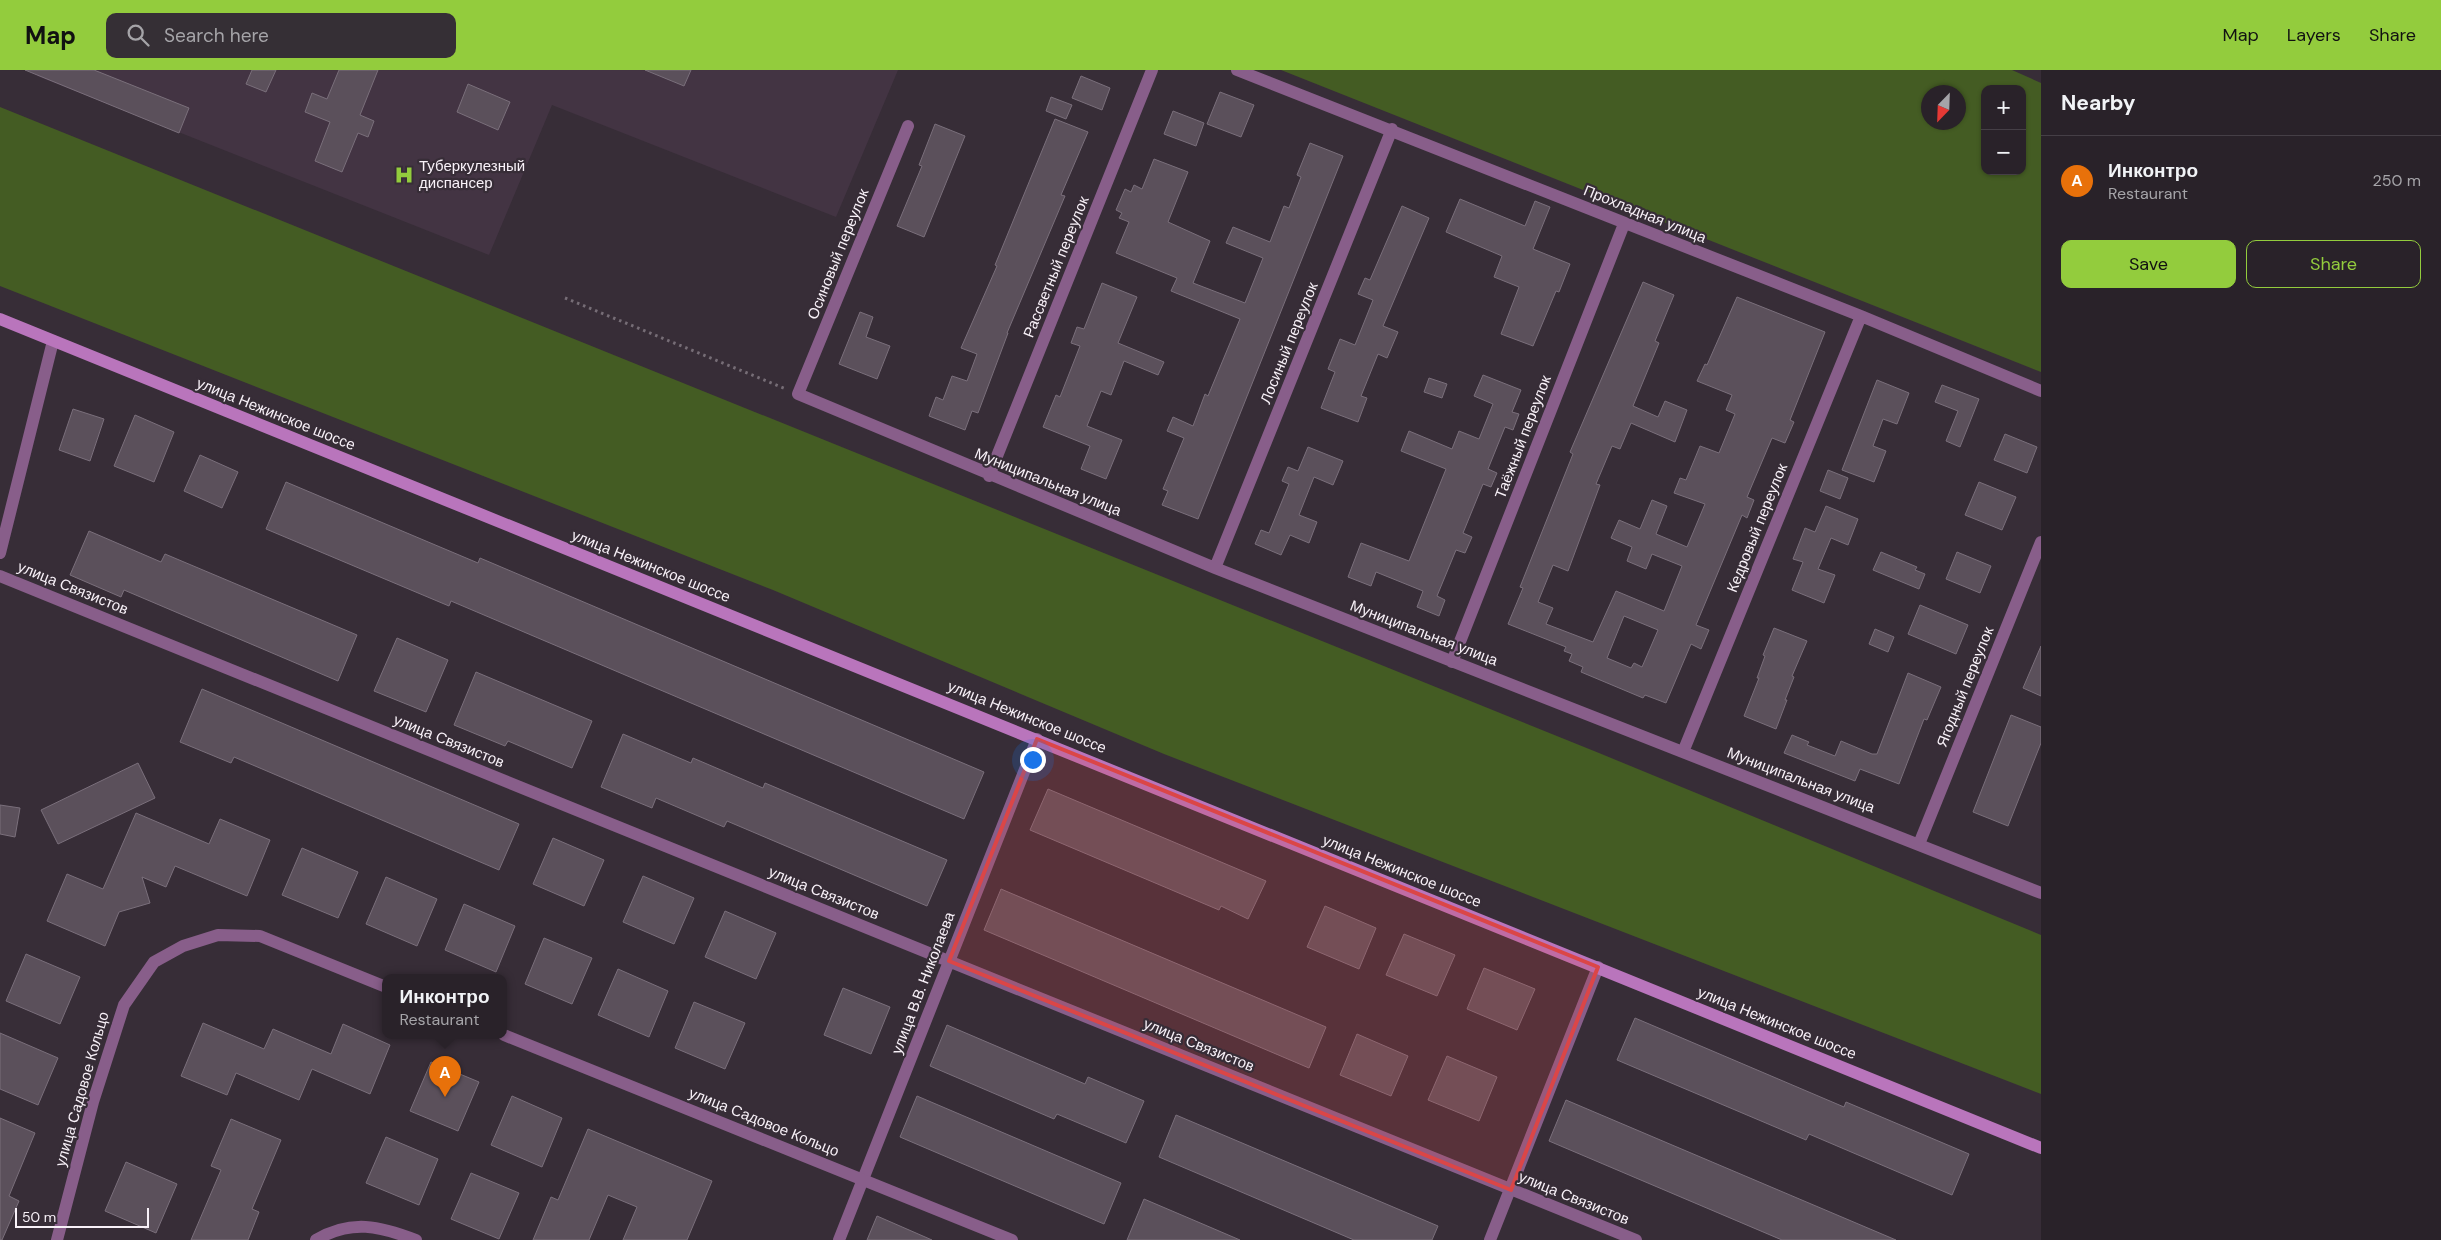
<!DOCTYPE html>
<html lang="en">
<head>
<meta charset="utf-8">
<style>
  :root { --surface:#292229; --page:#352f35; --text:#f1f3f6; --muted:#a5a4a8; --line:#453f46; --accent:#93cc3d }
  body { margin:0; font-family:"DM Sans",sans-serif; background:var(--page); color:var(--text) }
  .controls { position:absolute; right:15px; top:15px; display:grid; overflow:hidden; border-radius:10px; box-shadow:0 1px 4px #0004 }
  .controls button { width:45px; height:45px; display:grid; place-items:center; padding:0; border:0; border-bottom:1px solid var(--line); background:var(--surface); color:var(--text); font:25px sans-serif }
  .compass { position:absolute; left:1921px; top:15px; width:45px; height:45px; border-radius:50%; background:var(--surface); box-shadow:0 1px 4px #0004; rotate:203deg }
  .scale { position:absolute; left:15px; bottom:12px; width:134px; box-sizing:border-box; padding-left:5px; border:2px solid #f8f1f8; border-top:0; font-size:14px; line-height:18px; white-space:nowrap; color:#f8f1f8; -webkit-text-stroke:4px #372d37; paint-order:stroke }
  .you { position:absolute; left:1032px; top:689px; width:18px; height:18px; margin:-12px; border:4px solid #fff; border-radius:50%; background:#1a73e8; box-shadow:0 0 0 8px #1a73e833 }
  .badge { display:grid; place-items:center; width:32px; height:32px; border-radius:50%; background:var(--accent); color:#fff; font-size:16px; font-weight:700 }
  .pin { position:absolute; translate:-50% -41px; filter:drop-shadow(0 1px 2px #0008) }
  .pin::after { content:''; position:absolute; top:26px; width:18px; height:15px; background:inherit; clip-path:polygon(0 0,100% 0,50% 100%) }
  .popup { position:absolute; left:382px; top:904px; width:125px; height:65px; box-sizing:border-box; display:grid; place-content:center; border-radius:10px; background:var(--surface); filter:drop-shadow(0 1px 4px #0005); font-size:16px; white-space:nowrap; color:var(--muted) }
  .popup b { font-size:19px; color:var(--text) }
  .popup::after { content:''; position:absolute; left:50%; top:100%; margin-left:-10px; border:10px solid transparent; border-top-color:var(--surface) }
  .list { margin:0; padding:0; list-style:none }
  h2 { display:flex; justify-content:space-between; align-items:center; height:65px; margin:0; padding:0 20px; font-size:21px }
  h2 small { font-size:16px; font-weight:400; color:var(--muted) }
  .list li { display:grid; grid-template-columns:32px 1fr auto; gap:15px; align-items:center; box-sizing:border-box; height:90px; padding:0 20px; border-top:1px solid var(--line) }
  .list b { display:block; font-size:19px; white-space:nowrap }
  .list p { margin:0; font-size:16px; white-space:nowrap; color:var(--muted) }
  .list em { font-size:16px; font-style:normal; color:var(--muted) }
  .actions { display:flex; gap:10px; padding:15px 20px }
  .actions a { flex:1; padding:11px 0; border:1px solid var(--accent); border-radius:10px; text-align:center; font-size:18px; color:var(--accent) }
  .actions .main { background:var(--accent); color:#111 }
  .icon { flex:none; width:28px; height:28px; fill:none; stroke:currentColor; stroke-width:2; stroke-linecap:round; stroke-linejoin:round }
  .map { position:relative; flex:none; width:2041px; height:1170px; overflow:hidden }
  header { display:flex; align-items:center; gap:30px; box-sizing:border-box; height:70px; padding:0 25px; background:var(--accent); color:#111 }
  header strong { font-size:24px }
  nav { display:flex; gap:28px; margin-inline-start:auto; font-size:18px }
  .search { width:350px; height:45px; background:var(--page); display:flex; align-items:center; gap:12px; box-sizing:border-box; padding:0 18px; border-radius:10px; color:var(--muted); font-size:19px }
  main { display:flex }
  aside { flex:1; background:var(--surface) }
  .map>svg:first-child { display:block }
</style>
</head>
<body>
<header>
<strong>Map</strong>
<div class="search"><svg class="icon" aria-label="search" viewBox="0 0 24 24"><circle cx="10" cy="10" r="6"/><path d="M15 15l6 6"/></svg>Search here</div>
<nav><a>Map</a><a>Layers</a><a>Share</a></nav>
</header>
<main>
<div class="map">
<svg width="2041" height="1170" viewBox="0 0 2041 1170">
  <rect width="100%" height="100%" fill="#372d37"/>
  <path fill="#433443" d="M40,0H898L836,147L552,35L489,185L37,6Z"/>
  <path fill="#445c23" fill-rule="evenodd" d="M1281,0H2012L2041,13V302ZM1985,19H2022V101H1985ZM1928,22H1958V52H1928Z
    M0,37L1599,683L2041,865V1024L1164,684L773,520L0,216Z"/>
  <path fill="#5b505b" stroke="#7a6f7b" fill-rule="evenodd" d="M25,0H94L189,38L179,63Z
    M252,0H276L266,22L246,14Z
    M339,0H378L360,45L374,51L368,67L358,63L342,102L315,91L330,52L305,42L312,23L327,29Z
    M645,0H691L684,16Z
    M1081,6L1110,18L1102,40L1072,28Z
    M468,14L510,32L498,60L457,42Z
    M1220,22L1254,35L1241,67L1207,54Z
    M1051,27L1072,35L1066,49L1046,41Z
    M1173,41L1204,53L1196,76L1164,64Z
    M1055,49L1088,62L1061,125L1065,126L1007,263H1008L978,343L972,341L965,360L929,346L936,327L943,330L952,306L967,311L977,284L961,278L997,196L995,195Z
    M935,54L965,66L924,167L897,156L922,96L919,95Z
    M1310,73L1343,86L1198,449L1162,435L1168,421L1163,419L1184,368L1167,361L1173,347L1193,356L1205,324L1208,326L1240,249L1171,221L1177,208L1116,183L1129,152L1119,148L1122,143L1116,140L1125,119L1131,122L1134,115L1142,119L1154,89L1188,102L1168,152L1210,171L1193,213L1245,233L1263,188L1226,173L1233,157L1270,172L1284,136L1289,138L1301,107L1297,105Z
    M1460,129L1525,156L1535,131L1550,137L1533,179L1570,194L1559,222L1556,221L1533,276L1501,264L1519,217L1494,207L1502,186L1446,162Z
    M1402,136L1429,148L1383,256L1398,262L1387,288L1378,284L1361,326L1367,328L1358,352L1321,338L1335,302L1328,299L1340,269L1355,275L1373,230L1358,224L1365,208L1370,210Z
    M1643,212L1674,225L1655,271L1659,273L1633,336L1658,347L1665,331L1687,340L1675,372L1631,353L1620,379L1612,376L1596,414L1600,415L1568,501L1553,495L1538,532L1553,538L1546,554L1593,572L1616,521L1664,541L1682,496L1652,484L1646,499L1627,491L1632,477L1611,468L1619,450L1640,459L1652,430L1667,436L1656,464L1687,477L1705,434L1674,423L1680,408L1686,410L1700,376L1719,383L1735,344L1726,340L1732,325L1697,311L1705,294L1707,295L1737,227L1825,262L1790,350L1794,352L1785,373L1772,368L1747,427L1754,430L1747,448L1742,445L1696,555L1709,560L1701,579L1691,574L1666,633L1645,625L1643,628L1581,602L1583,597L1569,591L1572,584L1564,581L1566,577L1508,554L1523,518L1520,517L1573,384L1570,382ZM1624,546L1658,560L1642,597L1634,593L1631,598L1607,588Z
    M1102,213L1137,227L1118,273L1164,292L1158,305L1124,291L1111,325L1101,321L1087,356L1122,370L1106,409L1081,399L1090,376L1043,357L1056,325L1060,327L1080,276L1071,273L1077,257L1084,259Z
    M860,242L873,247L866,267L890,276L877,309L839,294Z
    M1483,305L1521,320L1512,342L1519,344L1513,360L1505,357L1488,399L1497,403L1491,417L1483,414L1463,463L1472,467L1465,483L1456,480L1437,526L1445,530L1439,546L1417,537L1423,521L1376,502L1371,516L1348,507L1361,473L1409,491L1446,399L1401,381L1409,361L1452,379L1459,361L1479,369L1493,334L1474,326Z
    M1429,308L1447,314L1442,328L1424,322Z
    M1877,310L1909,323L1897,354L1883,349L1873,376L1886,381L1874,412L1842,400Z
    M1942,315L1979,329L1960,377L1946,371L1958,341L1935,332Z
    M73,339L104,349L90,391L59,380Z
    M135,345L174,362L154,412L114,396Z
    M2005,364L2037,377L2027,403L1994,390Z
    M1308,377L1343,391L1333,415L1314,407L1299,445L1317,452L1309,473L1290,465L1281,485L1255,474L1261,460L1269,463L1289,414L1282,411L1288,397L1298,401Z
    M200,385L238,402L222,438L184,421Z
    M1828,400L1848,408L1840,429L1820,421Z
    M286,412L478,493L480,488L984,702L964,749L451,531L449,536L266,459Z
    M1979,412L2016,427L2002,460L1965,445Z
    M1826,436L1858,449L1848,475L1831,468L1818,499L1835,505L1824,533L1792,520L1803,492L1793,489L1805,458L1815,462Z
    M89,461L161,492L165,484L357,565L338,611L124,520L121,527L70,505Z
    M1881,482L1917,497L1915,500L1925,504L1919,519L1873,500Z
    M1957,482L1991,496L1980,523L1946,509Z
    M1920,535L1968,555L1956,584L1908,564Z
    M1774,558L1807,571L1792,606L1794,607L1785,630H1787L1776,659L1744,646L1759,608H1757L1765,586L1763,585Z
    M1875,559L1894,567L1888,582L1869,574Z
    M397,568L448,590L426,642L374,621Z
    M2041,576V626L2023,618Z
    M476,602L592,651L572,698L508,671L505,676L454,655Z
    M1908,603L1941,617L1927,650L1924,649L1899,714L1860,699L1855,711L1784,683L1792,665L1809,672L1807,675L1835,686L1841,671L1872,684H1877Z
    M202,619L519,754L499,800L234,687L231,693L180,672Z
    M2011,645L2041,657V673L2008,756L1973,742Z
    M623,664L691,693L693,688L763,718L765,713L947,790L927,836L727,751L724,757L656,728L652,738L601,717Z
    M138,693L155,728L58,774L41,740Z
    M1048,719L1266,811L1248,849L1221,836L1219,840L1030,760Z
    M0,735L20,738L15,767L0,764Z
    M136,743L209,774L220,749L270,770L247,826L175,796L166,817L142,807L150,833L119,842L105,876L47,851L67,804L103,819Z
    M553,768L604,790L584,836L533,814Z
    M302,778L358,802L338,848L282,825Z
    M643,806L694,828L674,874L623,852Z
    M386,807L437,829L417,876L366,854Z
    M1001,819L1326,957L1309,998L984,860Z
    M464,834L515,856L496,902L445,880Z
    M1325,836L1376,858L1359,899L1307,877Z
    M725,841L776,863L756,909L705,887Z
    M1404,864L1455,885L1437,926L1386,905Z
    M544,868L592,888L572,934L525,914Z
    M26,884L80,907L60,954L6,931Z
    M1484,898L1535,919L1517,960L1467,939Z
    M618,899L668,921L649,967L598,945Z
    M843,918L890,937L871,984L824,965Z
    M694,932L745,953L725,999L675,978Z
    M1635,948L1844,1037L1846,1032L1969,1084L1952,1125L1809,1064L1806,1070L1617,990Z
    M203,953L264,979L273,959L331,984L343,954L390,975L370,1024L312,999L299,1030L236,1003L227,1025L181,1006Z
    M947,955L1085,1014L1088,1007L1144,1031L1126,1073L1057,1044L1054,1049L930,996Z
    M0,963L58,988L38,1035L0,1019Z
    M1357,964L1408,986L1391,1026L1340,1005Z
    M1447,986L1497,1007L1479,1051L1428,1030Z
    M431,992L479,1012L458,1061L410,1041Z
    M512,1026L562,1048L542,1097L491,1075Z
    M917,1026L1121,1113L1104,1154L900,1067Z
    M1566,1030L1896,1170H1782L1549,1071Z
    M1176,1045L1438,1156L1432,1170H1354L1159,1087Z
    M0,1048L35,1063L9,1126L19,1131L2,1170H0Z
    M231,1049L281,1070L252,1139L259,1142L248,1170H191L221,1100L211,1096Z
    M588,1059L712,1111L687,1170H623L637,1137L608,1125L589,1170H533L551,1127L558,1130Z
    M386,1067L438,1089L419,1135L366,1113Z
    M126,1092L177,1114L156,1163L105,1141Z
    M471,1103L519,1123L499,1169L451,1149Z
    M1144,1129L1205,1155L1240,1170H1127Z
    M877,1146L932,1170H867Z"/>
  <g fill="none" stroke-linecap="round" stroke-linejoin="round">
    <path stroke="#766d76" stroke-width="3" stroke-dasharray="2.5 4" stroke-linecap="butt" d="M565,228L786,319"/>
    <path stroke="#885e8a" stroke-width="12" d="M1237,0L1861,246L2041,321
      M908,56L798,324L1215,498L2041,823
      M989,406L1152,0
      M0,483L53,271
      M1215,498L1392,59
      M0,506L1636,1170
      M1452,592L1624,154
      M1683,682L1861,246
      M1919,774L2041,472
      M316,1170C351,1149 380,1156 416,1170
      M839,1170L1037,669
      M1490,1170L1598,897"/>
    <path stroke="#885e8a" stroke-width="12" d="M504,965L1012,1170
      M57,1170L93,1032L124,935L154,892L183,876L218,865L260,866L386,917"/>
    <path stroke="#b975bc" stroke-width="12" d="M0,249L2041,1078"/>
  </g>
  <path fill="#db4647" fill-opacity="0.2" stroke="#db4647" stroke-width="4" stroke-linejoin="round" d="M1037,669L1598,897L1511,1120L949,891Z"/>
  <defs>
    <g id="hospital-bare" transform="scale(1.5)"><path d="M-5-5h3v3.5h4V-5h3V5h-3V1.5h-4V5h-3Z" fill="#93cc3d" stroke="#372d37" stroke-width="2.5" paint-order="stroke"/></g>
  </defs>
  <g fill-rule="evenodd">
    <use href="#hospital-bare" x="404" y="105"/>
  </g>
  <g text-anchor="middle" stroke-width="4.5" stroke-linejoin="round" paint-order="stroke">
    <g font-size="15" fill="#f8f1f8" stroke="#372d37" text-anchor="start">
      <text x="419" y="101">Туберкулезный<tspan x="419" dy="17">диспансер</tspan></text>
    </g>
    <g font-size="15" fill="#f8f1f8" stroke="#372d37">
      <text transform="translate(1645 144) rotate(22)" y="5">Прохладная улица</text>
      <text transform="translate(838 184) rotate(-68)" y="5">Осиновый переулок</text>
      <text transform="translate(1056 197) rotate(-68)" y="5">Рассветный переулок</text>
      <text transform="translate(1289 273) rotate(-68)" y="5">Лосиный переулок</text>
      <text transform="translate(276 344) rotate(22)" y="5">улица Нежинское шоссе</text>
      <text transform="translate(1523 367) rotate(-69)" y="5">Таёжный переулок</text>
      <text transform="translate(1048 412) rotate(22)" y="5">Муниципальная улица</text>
      <text transform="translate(1757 458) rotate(-68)" y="5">Кедровый переулок</text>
      <text transform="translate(651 496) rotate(22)" y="5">улица Нежинское шоссе</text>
      <text transform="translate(73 518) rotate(22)" y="5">улица Связистов</text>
      <text transform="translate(1424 563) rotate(21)" y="5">Муниципальная улица</text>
      <text transform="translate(1965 617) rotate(-68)" y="5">Ягодный переулок</text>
      <text transform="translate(1027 647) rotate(22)" y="5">улица Нежинское шоссе</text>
      <text transform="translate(449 671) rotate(22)" y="5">улица Связистов</text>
      <text transform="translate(1801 710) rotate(21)" y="5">Муниципальная улица</text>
      <text transform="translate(1402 801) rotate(22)" y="5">улица Нежинское шоссе</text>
      <text transform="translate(824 823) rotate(22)" y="5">улица Связистов</text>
      <text transform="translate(923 913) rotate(-69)" y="5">улица В.В. Николаева</text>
      <text transform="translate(1777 953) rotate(22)" y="5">улица Нежинское шоссе</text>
      <text transform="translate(1199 975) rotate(22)" y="5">улица Связистов</text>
      <text transform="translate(82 1019) rotate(-74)" y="5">улица Садовое Кольцо</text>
      <text transform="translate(764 1052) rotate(22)" y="5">улица Садовое Кольцо</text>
      <text transform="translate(1574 1128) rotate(22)" y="5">улица Связистов</text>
    </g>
  </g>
</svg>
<div class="controls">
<button>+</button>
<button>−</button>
</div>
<svg class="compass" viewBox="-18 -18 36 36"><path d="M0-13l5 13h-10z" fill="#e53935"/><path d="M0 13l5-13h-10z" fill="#a5a4a8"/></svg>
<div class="scale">50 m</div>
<div class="you"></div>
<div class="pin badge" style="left:445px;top:1027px;background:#e8710a">A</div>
<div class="popup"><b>Инконтро</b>Restaurant</div>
</div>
<aside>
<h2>Nearby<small></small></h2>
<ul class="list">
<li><span class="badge" style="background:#e8710a">A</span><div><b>Инконтро</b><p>Restaurant</p></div><em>250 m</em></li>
</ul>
<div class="actions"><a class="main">Save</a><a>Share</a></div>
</aside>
</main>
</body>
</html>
